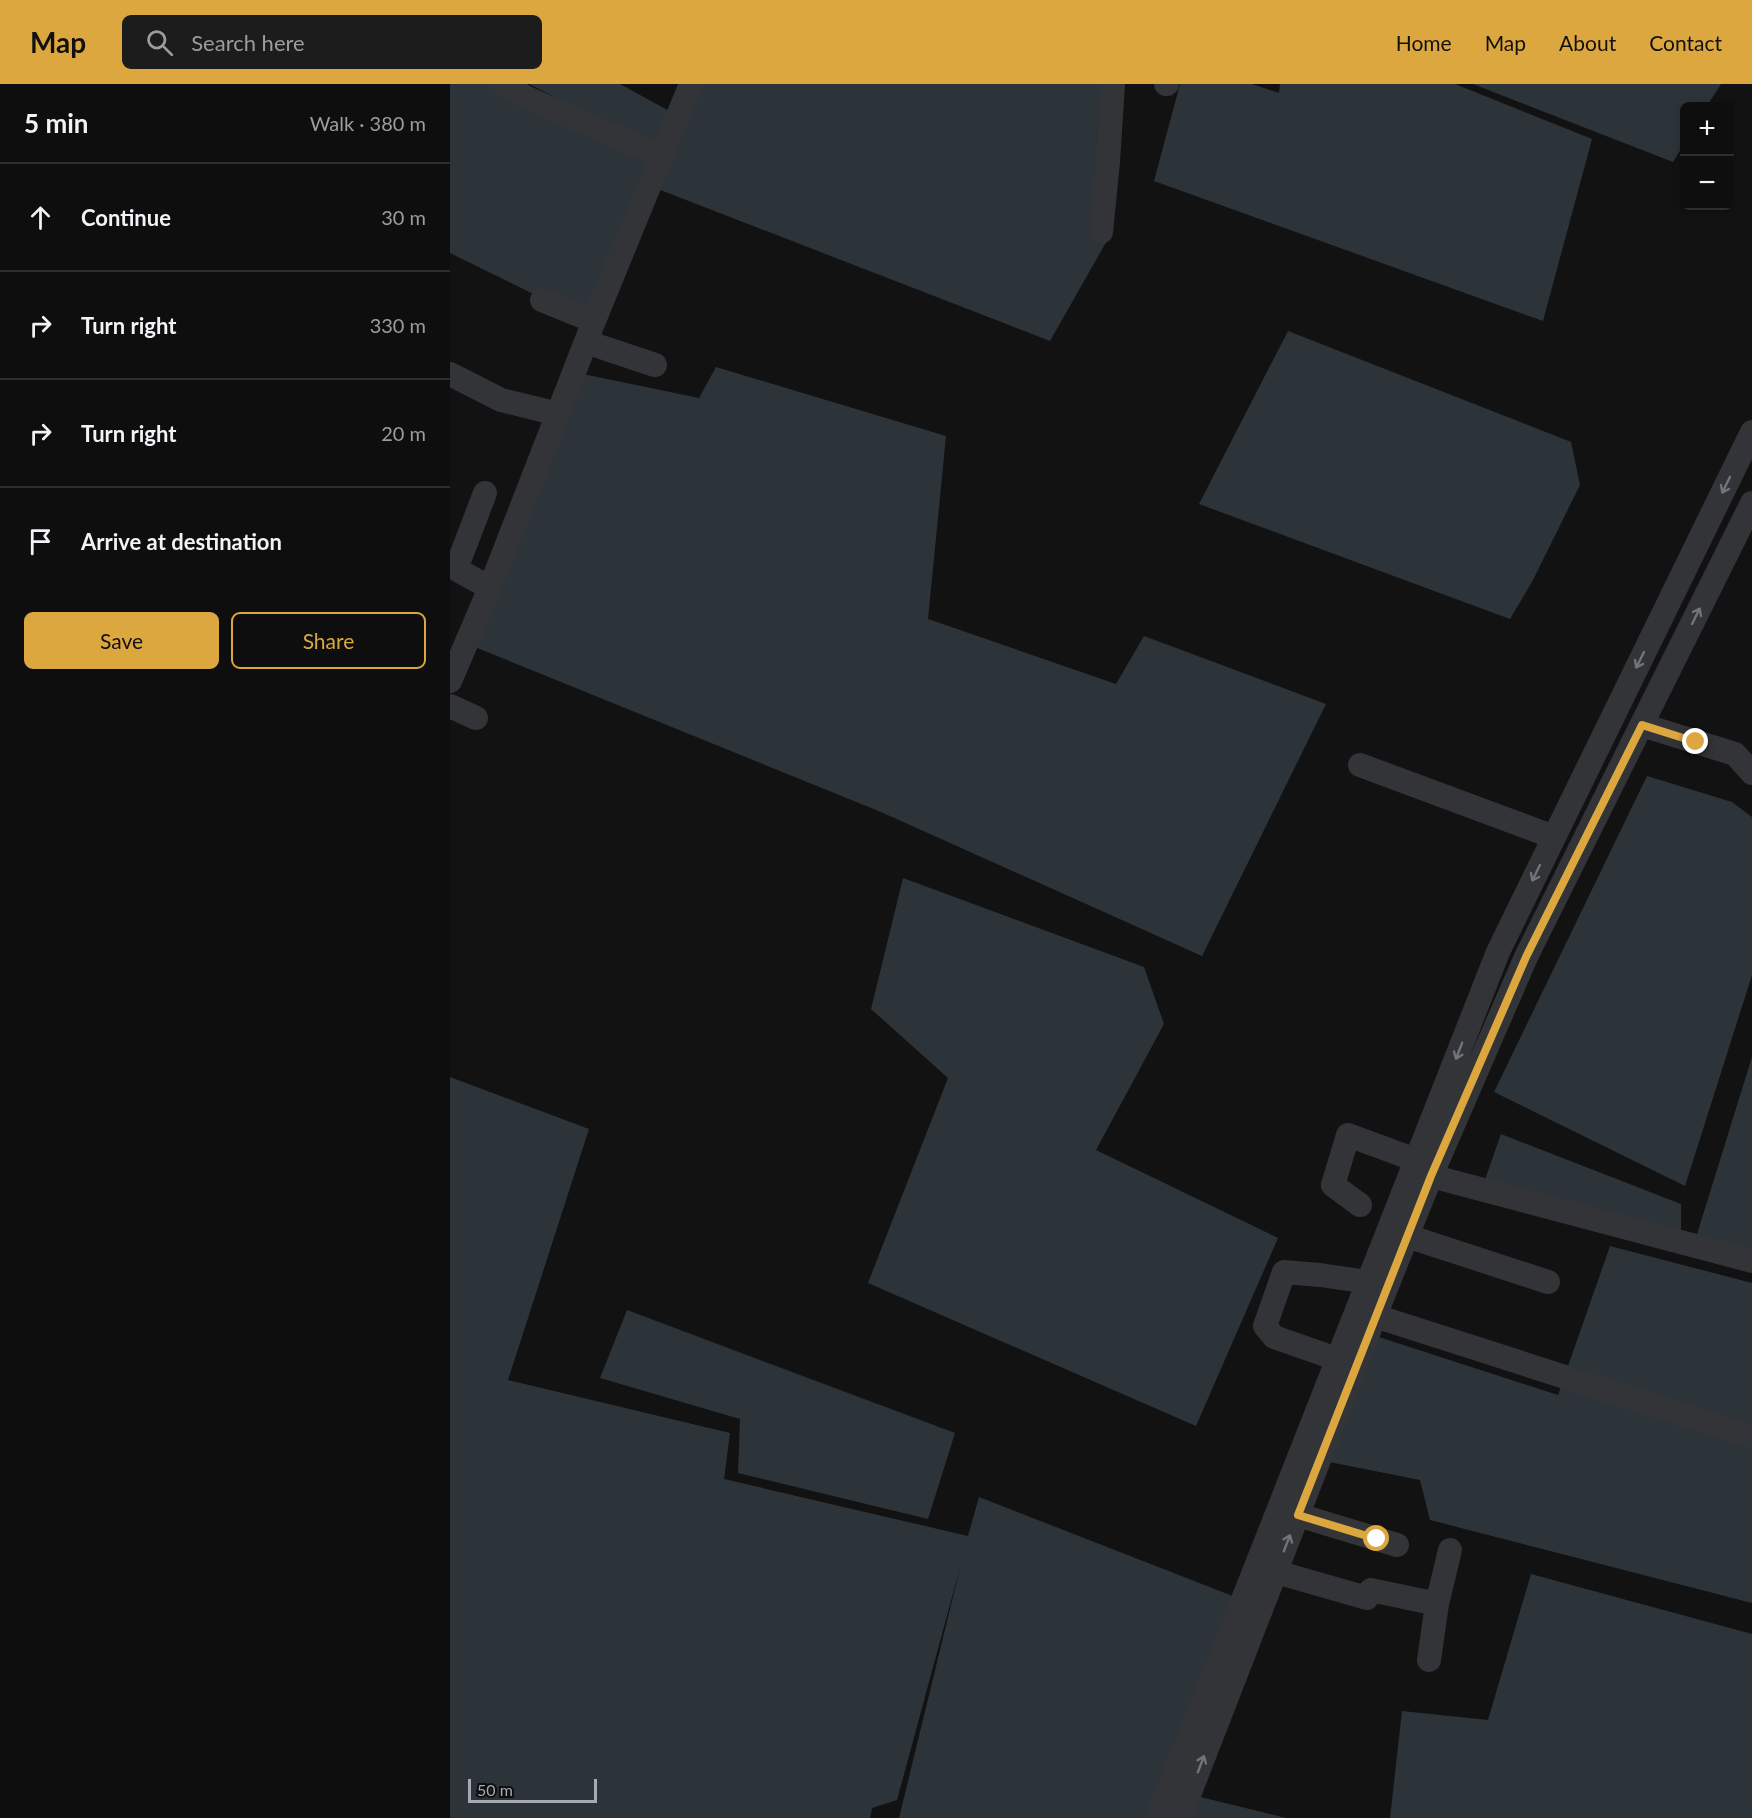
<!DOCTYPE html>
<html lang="en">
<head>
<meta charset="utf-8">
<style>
  :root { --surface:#0e0e0e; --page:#1c1c1c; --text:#f1f3f6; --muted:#9b9c9e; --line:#2e2e2e; --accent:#dda73f }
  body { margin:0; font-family:Lato,sans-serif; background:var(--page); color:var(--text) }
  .controls { position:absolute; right:18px; top:18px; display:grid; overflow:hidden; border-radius:9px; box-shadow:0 3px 9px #0003 }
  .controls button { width:54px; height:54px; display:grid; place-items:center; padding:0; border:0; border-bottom:2px solid var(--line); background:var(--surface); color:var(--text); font:30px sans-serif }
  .scale { position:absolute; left:18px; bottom:15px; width:129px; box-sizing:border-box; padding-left:6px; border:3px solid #a4a9b2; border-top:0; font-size:16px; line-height:21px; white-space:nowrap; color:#a4a9b2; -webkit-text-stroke:4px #0d0d0e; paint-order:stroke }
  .stop { position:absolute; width:18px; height:18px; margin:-14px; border:4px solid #dda73f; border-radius:50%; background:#fff }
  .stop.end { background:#dda73f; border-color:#fff; box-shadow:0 2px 6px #0008 }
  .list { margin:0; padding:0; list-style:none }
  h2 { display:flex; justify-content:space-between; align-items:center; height:78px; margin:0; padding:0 24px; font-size:26px }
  h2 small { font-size:20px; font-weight:400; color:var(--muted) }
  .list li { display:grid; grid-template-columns:39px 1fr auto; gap:18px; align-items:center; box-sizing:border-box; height:108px; padding:0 24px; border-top:2px solid var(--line) }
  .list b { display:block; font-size:22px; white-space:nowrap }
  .list em { font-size:20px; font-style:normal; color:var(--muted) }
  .actions { display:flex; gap:12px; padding:18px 24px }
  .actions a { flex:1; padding:14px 0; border:2px solid var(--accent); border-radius:9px; text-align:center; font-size:21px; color:var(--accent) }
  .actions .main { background:var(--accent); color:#111 }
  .icon { flex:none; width:33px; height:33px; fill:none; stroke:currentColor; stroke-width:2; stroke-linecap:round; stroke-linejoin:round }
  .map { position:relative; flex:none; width:1302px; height:1734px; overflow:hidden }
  header { display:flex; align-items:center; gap:36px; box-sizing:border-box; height:84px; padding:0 30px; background:var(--accent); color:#111 }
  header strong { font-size:28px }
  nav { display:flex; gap:33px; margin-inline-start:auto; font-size:21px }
  .search { width:420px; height:54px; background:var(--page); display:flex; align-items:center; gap:15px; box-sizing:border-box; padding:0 21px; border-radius:9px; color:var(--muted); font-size:22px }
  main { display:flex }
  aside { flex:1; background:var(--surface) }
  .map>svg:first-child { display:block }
</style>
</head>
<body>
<header>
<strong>Map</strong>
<div class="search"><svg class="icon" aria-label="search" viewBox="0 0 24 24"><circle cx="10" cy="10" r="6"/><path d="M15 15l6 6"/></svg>Search here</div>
<nav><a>Home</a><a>Map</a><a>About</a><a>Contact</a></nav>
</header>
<main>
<aside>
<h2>5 min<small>Walk · 380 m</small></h2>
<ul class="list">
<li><svg class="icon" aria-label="ahead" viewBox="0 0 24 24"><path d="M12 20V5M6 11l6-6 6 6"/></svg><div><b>Continue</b></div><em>30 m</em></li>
<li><svg class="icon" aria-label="right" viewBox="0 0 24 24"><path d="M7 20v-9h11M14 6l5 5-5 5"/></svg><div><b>Turn right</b></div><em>330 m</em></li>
<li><svg class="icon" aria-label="right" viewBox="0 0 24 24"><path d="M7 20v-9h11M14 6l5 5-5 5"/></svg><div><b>Turn right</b></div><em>20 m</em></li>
<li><svg class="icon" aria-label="arrive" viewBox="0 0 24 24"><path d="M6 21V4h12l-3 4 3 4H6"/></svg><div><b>Arrive at destination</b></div></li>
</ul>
<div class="actions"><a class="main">Save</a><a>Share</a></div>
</aside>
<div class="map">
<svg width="1302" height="1734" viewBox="0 0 1302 1734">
  <rect width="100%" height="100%" fill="#121213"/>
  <path fill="#2c343a" d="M0,0H63L190,56L79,0H170L221,28L244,0H671L663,146L600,257L195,100L142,239L0,169Z
    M730,0H802L829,9L830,0H1005L1142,55L1093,237L704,97Z
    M1023,0H1271L1257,22H1234V60L1223,78Z
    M838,247L1121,358L1130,401L1082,498L1060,535L749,420Z
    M266,283L496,352L478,535L666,600L694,552L876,620L752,872L431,728L15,559L123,288L249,314Z
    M1197,692L1282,718L1302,733V891L1235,1102L1044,1008Z
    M453,794L694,883L714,940L646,1066L828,1154L746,1342L418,1199L498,994L421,925Z
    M1302,973V1180L1243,1163Z
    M0,993L139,1045L58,1296L280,1349L274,1395L518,1452L529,1413L798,1518L726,1707L836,1734H449L511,1480L447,1716L422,1724L420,1734H0Z
    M1051,1050L1231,1120V1159L1030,1110Z
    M1160,1162L1302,1199V1519L980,1436L970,1396L854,1373L904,1245L1108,1311Z
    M177,1226L505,1349L478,1435L288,1389L290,1335L150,1294Z
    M1081,1490L1302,1550V1734H940L952,1627L1038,1636Z"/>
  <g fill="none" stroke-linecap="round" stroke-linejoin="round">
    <path stroke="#333437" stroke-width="24" d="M53,0L77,14L212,72
      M716,0H717
      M651,148L658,78L663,0
      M92,216L144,237
      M136,258L205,281
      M0,290L51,316L108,330
      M35,409L6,485L40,504
      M0,597L40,504L144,237L241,0
      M0,622L26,634
      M1192,641L1285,670L1302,689
      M910,681L1104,753
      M981,1092L1302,1177
      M910,1121L883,1101L898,1051L966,1076
      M957,1152L1098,1198
      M925,1232L1302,1353
      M887,1275L824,1253L815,1242L834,1188L870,1191L918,1198
      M848,1431L947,1461
      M826,1488L917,1514L921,1506L987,1520
      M979,1576L987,1520L1000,1466
      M707,1734L1048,868L1302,348
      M730,1734L925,1232L981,1092L1076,873L1302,419"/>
  </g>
  <defs><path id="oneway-shaft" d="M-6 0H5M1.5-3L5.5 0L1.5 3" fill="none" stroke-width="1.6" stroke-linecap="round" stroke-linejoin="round" transform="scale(1.5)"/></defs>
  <g stroke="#71747b">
    <use href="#oneway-shaft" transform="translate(1276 401) rotate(116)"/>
    <use href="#oneway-shaft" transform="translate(1246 532) rotate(-64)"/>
    <use href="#oneway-shaft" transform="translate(1190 576) rotate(116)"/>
    <use href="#oneway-shaft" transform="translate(1086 789) rotate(116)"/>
    <use href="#oneway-shaft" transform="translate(1009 967) rotate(111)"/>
    <use href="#oneway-shaft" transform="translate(837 1459) rotate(-69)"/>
    <use href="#oneway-shaft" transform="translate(751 1680) rotate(-69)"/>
  </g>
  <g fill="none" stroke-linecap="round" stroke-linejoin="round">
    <path stroke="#dda73f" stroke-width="8" d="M927,1455L848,1431L981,1092L1076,873L1192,641L1246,658"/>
  </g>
</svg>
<div class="controls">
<button>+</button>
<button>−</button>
</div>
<div class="scale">50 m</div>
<div class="stop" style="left:927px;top:1455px"></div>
<div class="stop end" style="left:1246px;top:658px"></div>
</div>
</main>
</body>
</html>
